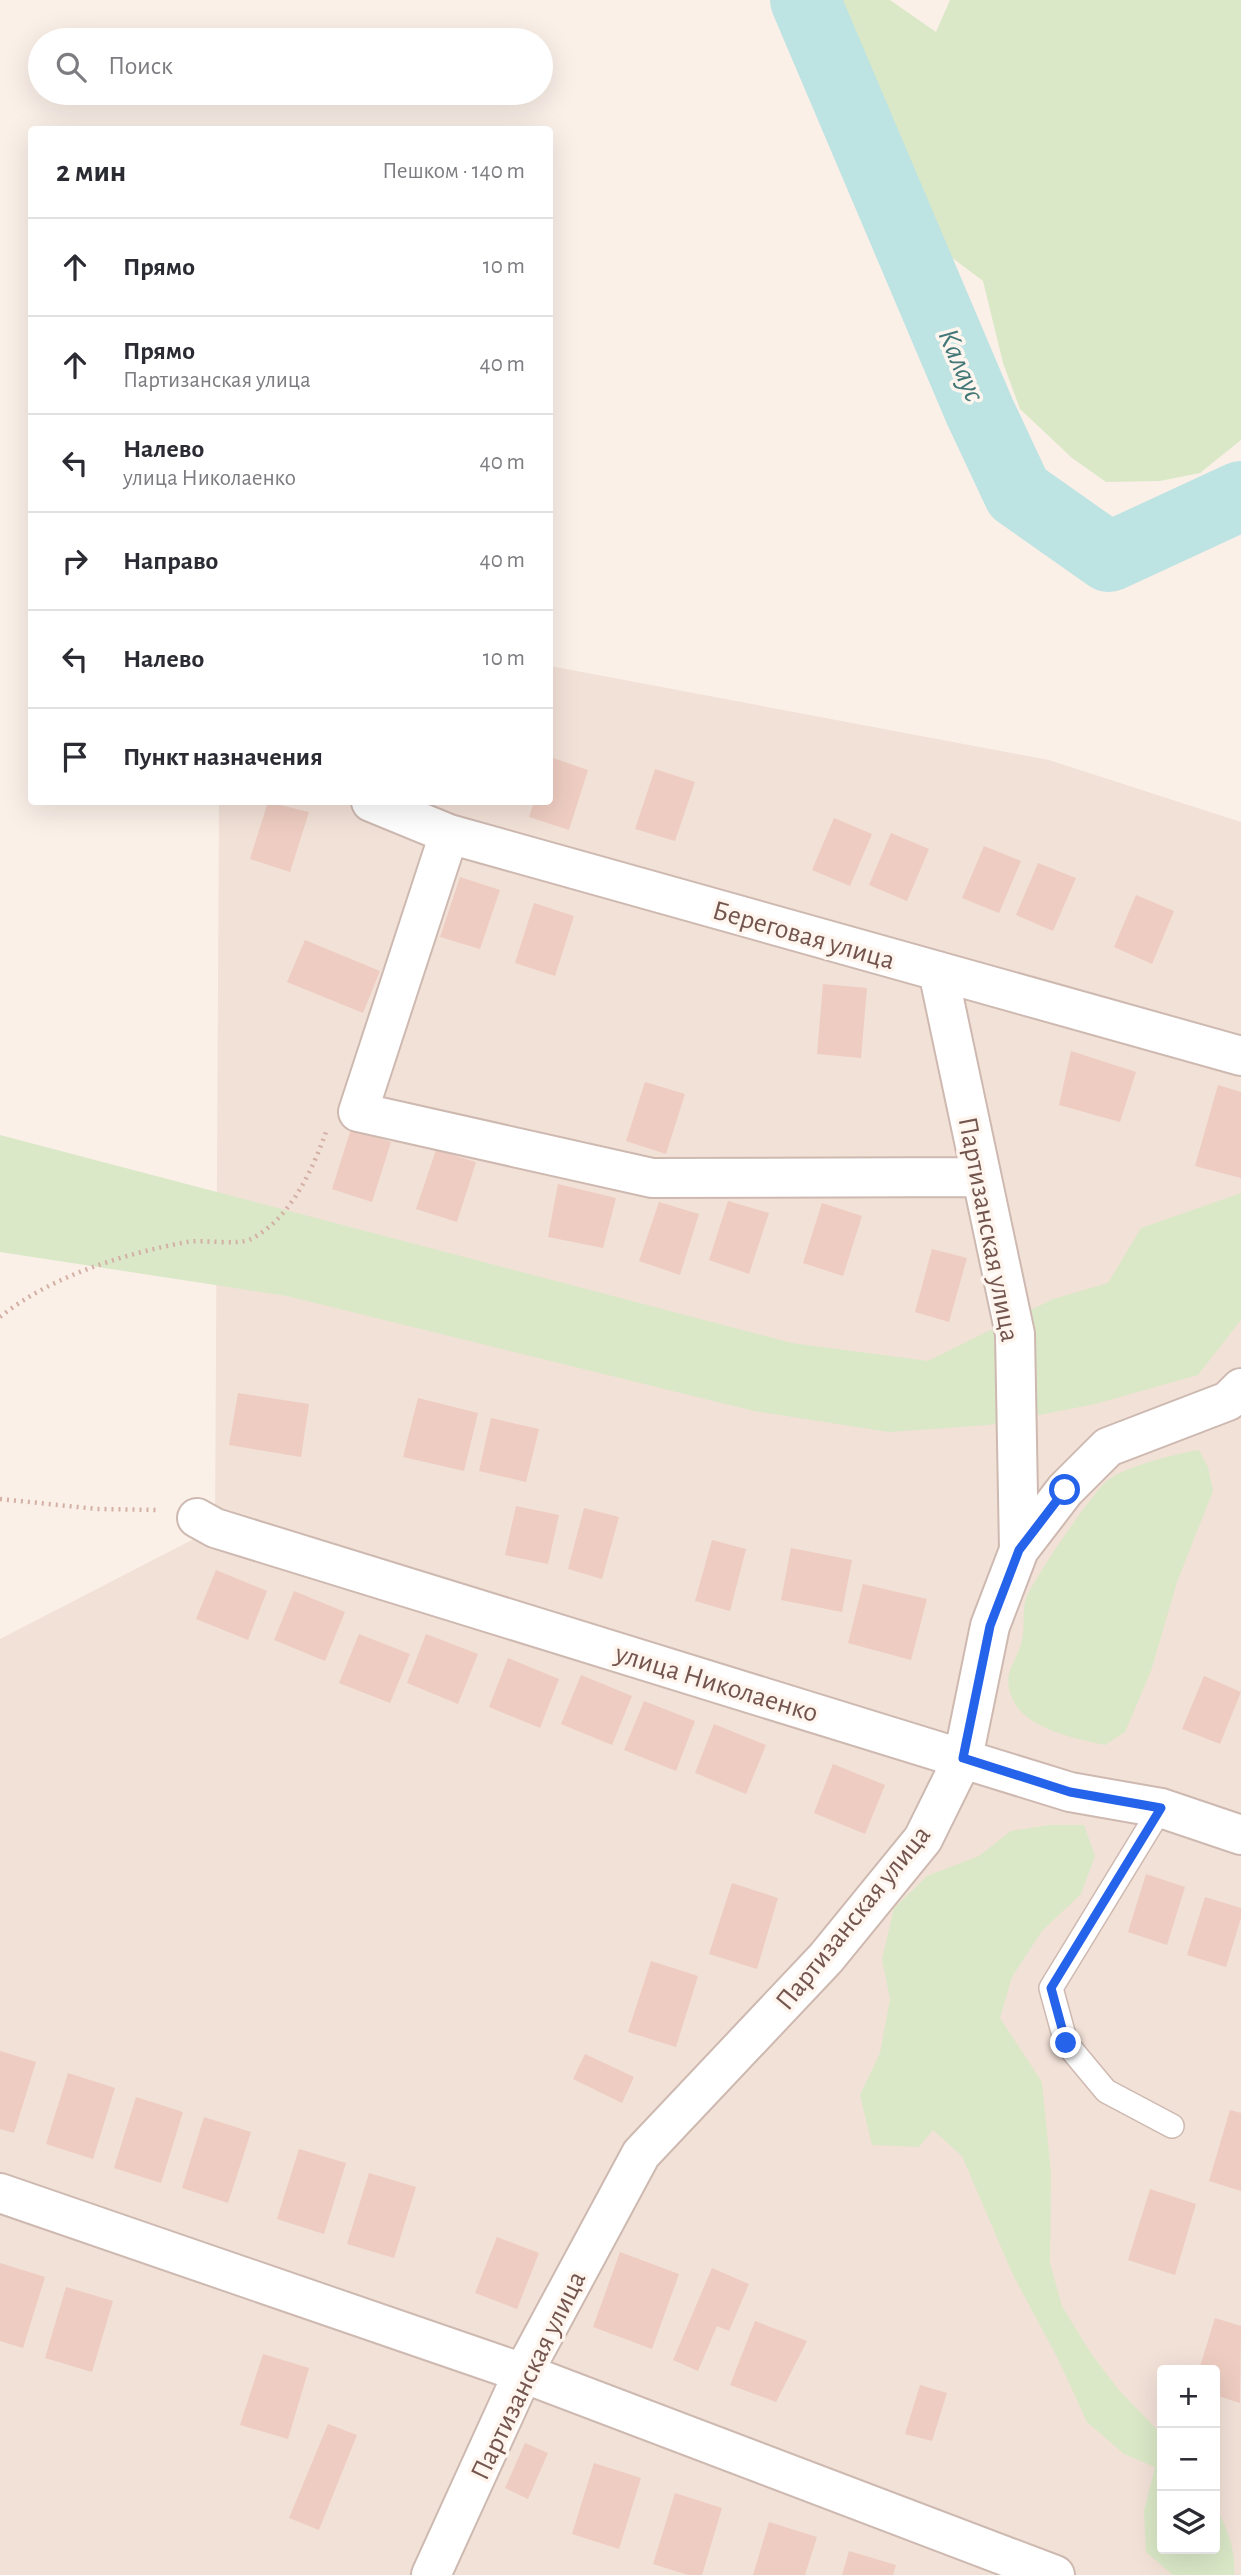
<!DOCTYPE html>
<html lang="ru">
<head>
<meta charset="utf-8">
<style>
  :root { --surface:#fff; --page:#f2f2f3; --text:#2b2b33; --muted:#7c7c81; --line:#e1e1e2 }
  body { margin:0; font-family:"Alegreya Sans",sans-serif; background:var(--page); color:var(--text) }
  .controls { position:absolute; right:21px; bottom:21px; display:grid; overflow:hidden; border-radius:7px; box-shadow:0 7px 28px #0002 }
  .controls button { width:63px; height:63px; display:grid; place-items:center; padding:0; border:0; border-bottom:2px solid var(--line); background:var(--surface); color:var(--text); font:35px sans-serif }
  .stop { position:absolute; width:21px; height:21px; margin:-16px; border:5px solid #2563eb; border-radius:50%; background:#fff }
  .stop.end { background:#2563eb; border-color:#fff; box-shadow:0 2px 7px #0008 }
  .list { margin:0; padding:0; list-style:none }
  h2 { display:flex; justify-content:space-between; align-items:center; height:91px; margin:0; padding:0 28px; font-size:30px }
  h2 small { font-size:23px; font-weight:400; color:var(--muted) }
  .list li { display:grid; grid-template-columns:46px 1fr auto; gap:21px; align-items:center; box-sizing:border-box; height:98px; padding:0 28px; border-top:2px solid var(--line) }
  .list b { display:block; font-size:26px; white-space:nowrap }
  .list p { margin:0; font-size:23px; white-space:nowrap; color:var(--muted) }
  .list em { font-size:23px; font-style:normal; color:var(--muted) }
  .icon { flex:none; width:38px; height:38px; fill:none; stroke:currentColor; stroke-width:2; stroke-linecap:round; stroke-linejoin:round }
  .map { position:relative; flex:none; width:1241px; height:2575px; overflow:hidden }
  .search { position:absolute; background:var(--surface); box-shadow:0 7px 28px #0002; left:28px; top:28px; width:525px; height:77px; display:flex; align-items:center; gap:18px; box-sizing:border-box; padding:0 24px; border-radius:38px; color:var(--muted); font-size:26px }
  .panel { position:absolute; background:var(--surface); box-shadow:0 7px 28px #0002; left:28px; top:126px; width:525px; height:679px; border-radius:7px }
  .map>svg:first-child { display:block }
</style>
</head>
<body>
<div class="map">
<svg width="1241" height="2575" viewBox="0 0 1241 2575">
  <rect width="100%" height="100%" fill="#fbf0e8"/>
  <path fill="#f2e1d7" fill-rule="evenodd" d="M550,666L1049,760L1241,822V2575H0V1639L215,1528L219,802H550ZM1162,2370H1215V2549H1162Z"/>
  <path fill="#dae8c7" d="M833,0H890L936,32L950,0H1241V440L1200,473L1160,481L1106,482L1072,458L1020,409L1003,363L983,281L947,254Z
    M0,1135L792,1343L928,1361L1053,1299L1108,1283L1141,1228L1241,1193V1320L1198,1375L1095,1404L988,1425L889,1432L754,1411L287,1296L0,1252Z
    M1199,1450L1208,1467L1213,1491L1177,1582L1151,1671L1125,1732L1105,1745C1078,1739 1026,1729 1013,1700C1000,1672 1017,1664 1022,1640C1025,1627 1022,1611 1026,1598C1035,1577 1091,1494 1108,1480C1127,1466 1175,1454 1199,1450Z
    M1050,1825H1084L1095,1856L1081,1894L1042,1931L1012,1977L1000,2018L1042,2082L1051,2173L1050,2263L1062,2306L1090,2352L1118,2389L1162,2435V2549H1215V2506C1227,2527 1236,2550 1234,2575H1173L1146,2552L1144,2511L1155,2467L1124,2454L1087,2422L1057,2357L1013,2275L962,2156L933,2130L919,2147L872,2145L860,2095L880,2053L890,1999L882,1959L894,1908L927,1876L979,1856L1011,1831Z"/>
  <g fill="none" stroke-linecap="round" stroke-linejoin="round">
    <path stroke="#bde3e3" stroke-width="70" d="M805,0L980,412L1018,493L1109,557L1241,496"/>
  </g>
  <path fill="#eeccc1" d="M550,757L588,770L569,830L529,817L534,802H550Z
    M655,769L695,782L675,841L635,829Z
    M268,802L309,812L290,872L250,859Z
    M834,818L872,834L850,886L812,870Z
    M891,833L929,849L907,901L869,885Z
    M984,846L1021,861L999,913L962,898Z
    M1038,863L1076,878L1053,931L1016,915Z
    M460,877L500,890L480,949L440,937Z
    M1136,895L1174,911L1152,964L1114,947Z
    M534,903L574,916L555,976L515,963Z
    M305,940L380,971L363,1013L287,982Z
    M823,984L867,988L861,1058L817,1054Z
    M1071,1051L1136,1072L1120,1122L1059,1105Z
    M645,1082L685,1094L666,1154L626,1141Z
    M1218,1085L1241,1092V1178L1195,1166Z
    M351,1129L391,1142L372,1202L332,1189Z
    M436,1150L476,1162L457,1222L416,1209Z
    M558,1184L616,1198L603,1248L548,1237Z
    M728,1201L769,1213L749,1274L709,1260Z
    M659,1202L699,1214L680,1275L639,1261Z
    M822,1203L862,1216L843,1276L803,1263Z
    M932,1249L967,1258L949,1322L915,1312Z
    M238,1393L309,1404L301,1457L229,1445Z
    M418,1398L478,1413L464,1471L403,1457Z
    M491,1418L539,1429L526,1482L479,1471Z
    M516,1506L559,1515L548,1564L505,1555Z
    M584,1508L619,1517L602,1579L568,1569Z
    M712,1540L746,1549L730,1611L695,1601Z
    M791,1548L852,1560L842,1612L781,1600Z
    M216,1570L267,1591L248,1640L196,1619Z
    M863,1584L927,1599L911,1660L848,1643Z
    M294,1591L345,1612L325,1661L274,1640Z
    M359,1634L410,1654L390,1703L339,1683Z
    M426,1634L478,1654L458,1704L407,1683Z
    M508,1658L559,1679L540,1728L489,1707Z
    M581,1675L632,1696L612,1745L561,1724Z
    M1204,1676L1241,1692L1220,1744L1182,1729Z
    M644,1701L695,1721L676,1771L624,1750Z
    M714,1724L766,1745L746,1794L695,1773Z
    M833,1764L885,1785L865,1834L814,1813Z
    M1146,1874L1185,1887L1167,1945L1128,1932Z
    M732,1883L778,1898L757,1969L709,1954Z
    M1205,1897L1241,1908V1918L1226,1967L1187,1955Z
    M651,1961L698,1976L676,2047L628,2032Z
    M0,2051L36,2062L14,2133L0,2129Z
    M585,2054L634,2077L622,2103L573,2079Z
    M68,2073L115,2088L93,2159L46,2144Z
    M136,2097L183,2112L161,2183L114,2168Z
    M1230,2110L1241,2113V2191L1209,2181Z
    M204,2117L251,2132L228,2203L182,2188Z
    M299,2149L346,2163L324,2234L277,2219Z
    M369,2173L416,2187L394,2258L347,2244Z
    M1150,2189L1196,2204L1175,2275L1128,2260Z
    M497,2237L539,2253L517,2309L475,2293Z
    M620,2252L679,2274L652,2349L593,2327Z
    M0,2263L45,2277L23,2348L0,2341Z
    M712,2268L749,2284L729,2331L717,2326L698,2371L673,2360Z
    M66,2287L113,2301L92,2372L45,2358Z
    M1215,2318L1241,2326L1240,2403L1215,2395V2370H1199Z
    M755,2321L807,2341L776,2402L730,2385Z
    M263,2354L309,2368L288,2439L240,2425Z
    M920,2385L947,2393L932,2441L905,2434Z
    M328,2424L357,2435L319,2530L289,2518Z
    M525,2443L548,2453L528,2499L505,2488Z
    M594,2463L641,2478L619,2549L572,2534Z
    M675,2493L722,2508L702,2575H688L653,2564Z
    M769,2522L817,2537L805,2575H753Z
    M849,2551L896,2565L893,2575H842Z"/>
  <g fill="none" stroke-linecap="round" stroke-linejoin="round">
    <g stroke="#ceb9b1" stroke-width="26">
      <path id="lane" d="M1161,1808L1051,1988L1066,2043L1106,2091L1172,2126"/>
    </g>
    <g stroke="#ceb9b1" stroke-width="42">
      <path id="street" d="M371,802L449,834L1241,1056
        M449,834L358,1112L652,1178L981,1177
        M197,1518L215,1528L1070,1792L1161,1808L1241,1835
        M1019,1550L1065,1490L1108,1447L1228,1401L1241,1388
        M0,2193L523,2373L1055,2575
        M431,2575L523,2373L641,2154L826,1958L923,1839L963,1758L990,1626L1019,1550L1015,1334L938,971"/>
    </g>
    <path stroke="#d3afa4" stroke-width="4.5" stroke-dasharray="2 5" stroke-linecap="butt" d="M0,1317C51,1276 123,1254 187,1242C204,1239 237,1246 251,1239C290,1219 312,1171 326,1132
      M0,1499L97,1509L160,1510"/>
    <use href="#lane" stroke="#fff" stroke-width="23"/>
    <use href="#street" stroke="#fff" stroke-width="38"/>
  </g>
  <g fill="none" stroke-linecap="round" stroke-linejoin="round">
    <path stroke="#2563eb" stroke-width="9" d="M1065,1490L1019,1550L990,1626L963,1758L1070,1792L1161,1808L1051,1988L1066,2043"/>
  </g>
  <g text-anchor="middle" stroke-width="7" stroke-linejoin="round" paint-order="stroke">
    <g font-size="28" fill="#73554e" stroke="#fef5ee">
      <text transform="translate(804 934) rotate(16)" y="10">Береговая улица</text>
      <text transform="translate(990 1229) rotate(79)" y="10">Партизанская улица</text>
      <text transform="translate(717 1682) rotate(17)" y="10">улица Николаенко</text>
      <text transform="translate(852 1917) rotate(-51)" y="10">Партизанская улица</text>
      <text transform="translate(527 2375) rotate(-64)" y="10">Партизанская улица</text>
    </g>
    <g font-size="30" font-style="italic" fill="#427777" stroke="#fef5ee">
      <text transform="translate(962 365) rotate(67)" y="10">Калаус</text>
    </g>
  </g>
</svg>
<div class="controls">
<button>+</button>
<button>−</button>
<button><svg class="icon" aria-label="layers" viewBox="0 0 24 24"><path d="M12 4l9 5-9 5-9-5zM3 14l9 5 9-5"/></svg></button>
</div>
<div class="stop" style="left:1065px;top:1490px"></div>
<div class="stop end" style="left:1066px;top:2043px"></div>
<div class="search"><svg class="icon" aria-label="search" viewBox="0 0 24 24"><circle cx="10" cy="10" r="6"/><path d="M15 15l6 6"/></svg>Поиск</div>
<section class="panel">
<h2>2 мин<small>Пешком · 140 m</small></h2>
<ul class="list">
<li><svg class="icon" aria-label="ahead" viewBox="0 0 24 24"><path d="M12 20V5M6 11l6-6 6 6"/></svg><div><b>Прямо</b></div><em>10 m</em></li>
<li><svg class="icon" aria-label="ahead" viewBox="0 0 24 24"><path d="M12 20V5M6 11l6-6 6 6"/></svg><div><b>Прямо</b><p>Партизанская улица</p></div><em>40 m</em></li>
<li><svg class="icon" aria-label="left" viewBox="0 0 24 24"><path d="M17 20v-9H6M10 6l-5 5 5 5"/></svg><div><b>Налево</b><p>улица Николаенко</p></div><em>40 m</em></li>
<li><svg class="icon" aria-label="right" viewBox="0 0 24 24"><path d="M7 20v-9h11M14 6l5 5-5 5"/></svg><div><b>Направо</b></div><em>40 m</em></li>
<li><svg class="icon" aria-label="left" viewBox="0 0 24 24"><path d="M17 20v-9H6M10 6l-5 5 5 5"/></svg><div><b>Налево</b></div><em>10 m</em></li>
<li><svg class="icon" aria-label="arrive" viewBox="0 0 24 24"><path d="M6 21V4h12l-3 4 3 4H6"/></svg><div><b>Пункт назначения</b></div></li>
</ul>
</section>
</div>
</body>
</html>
